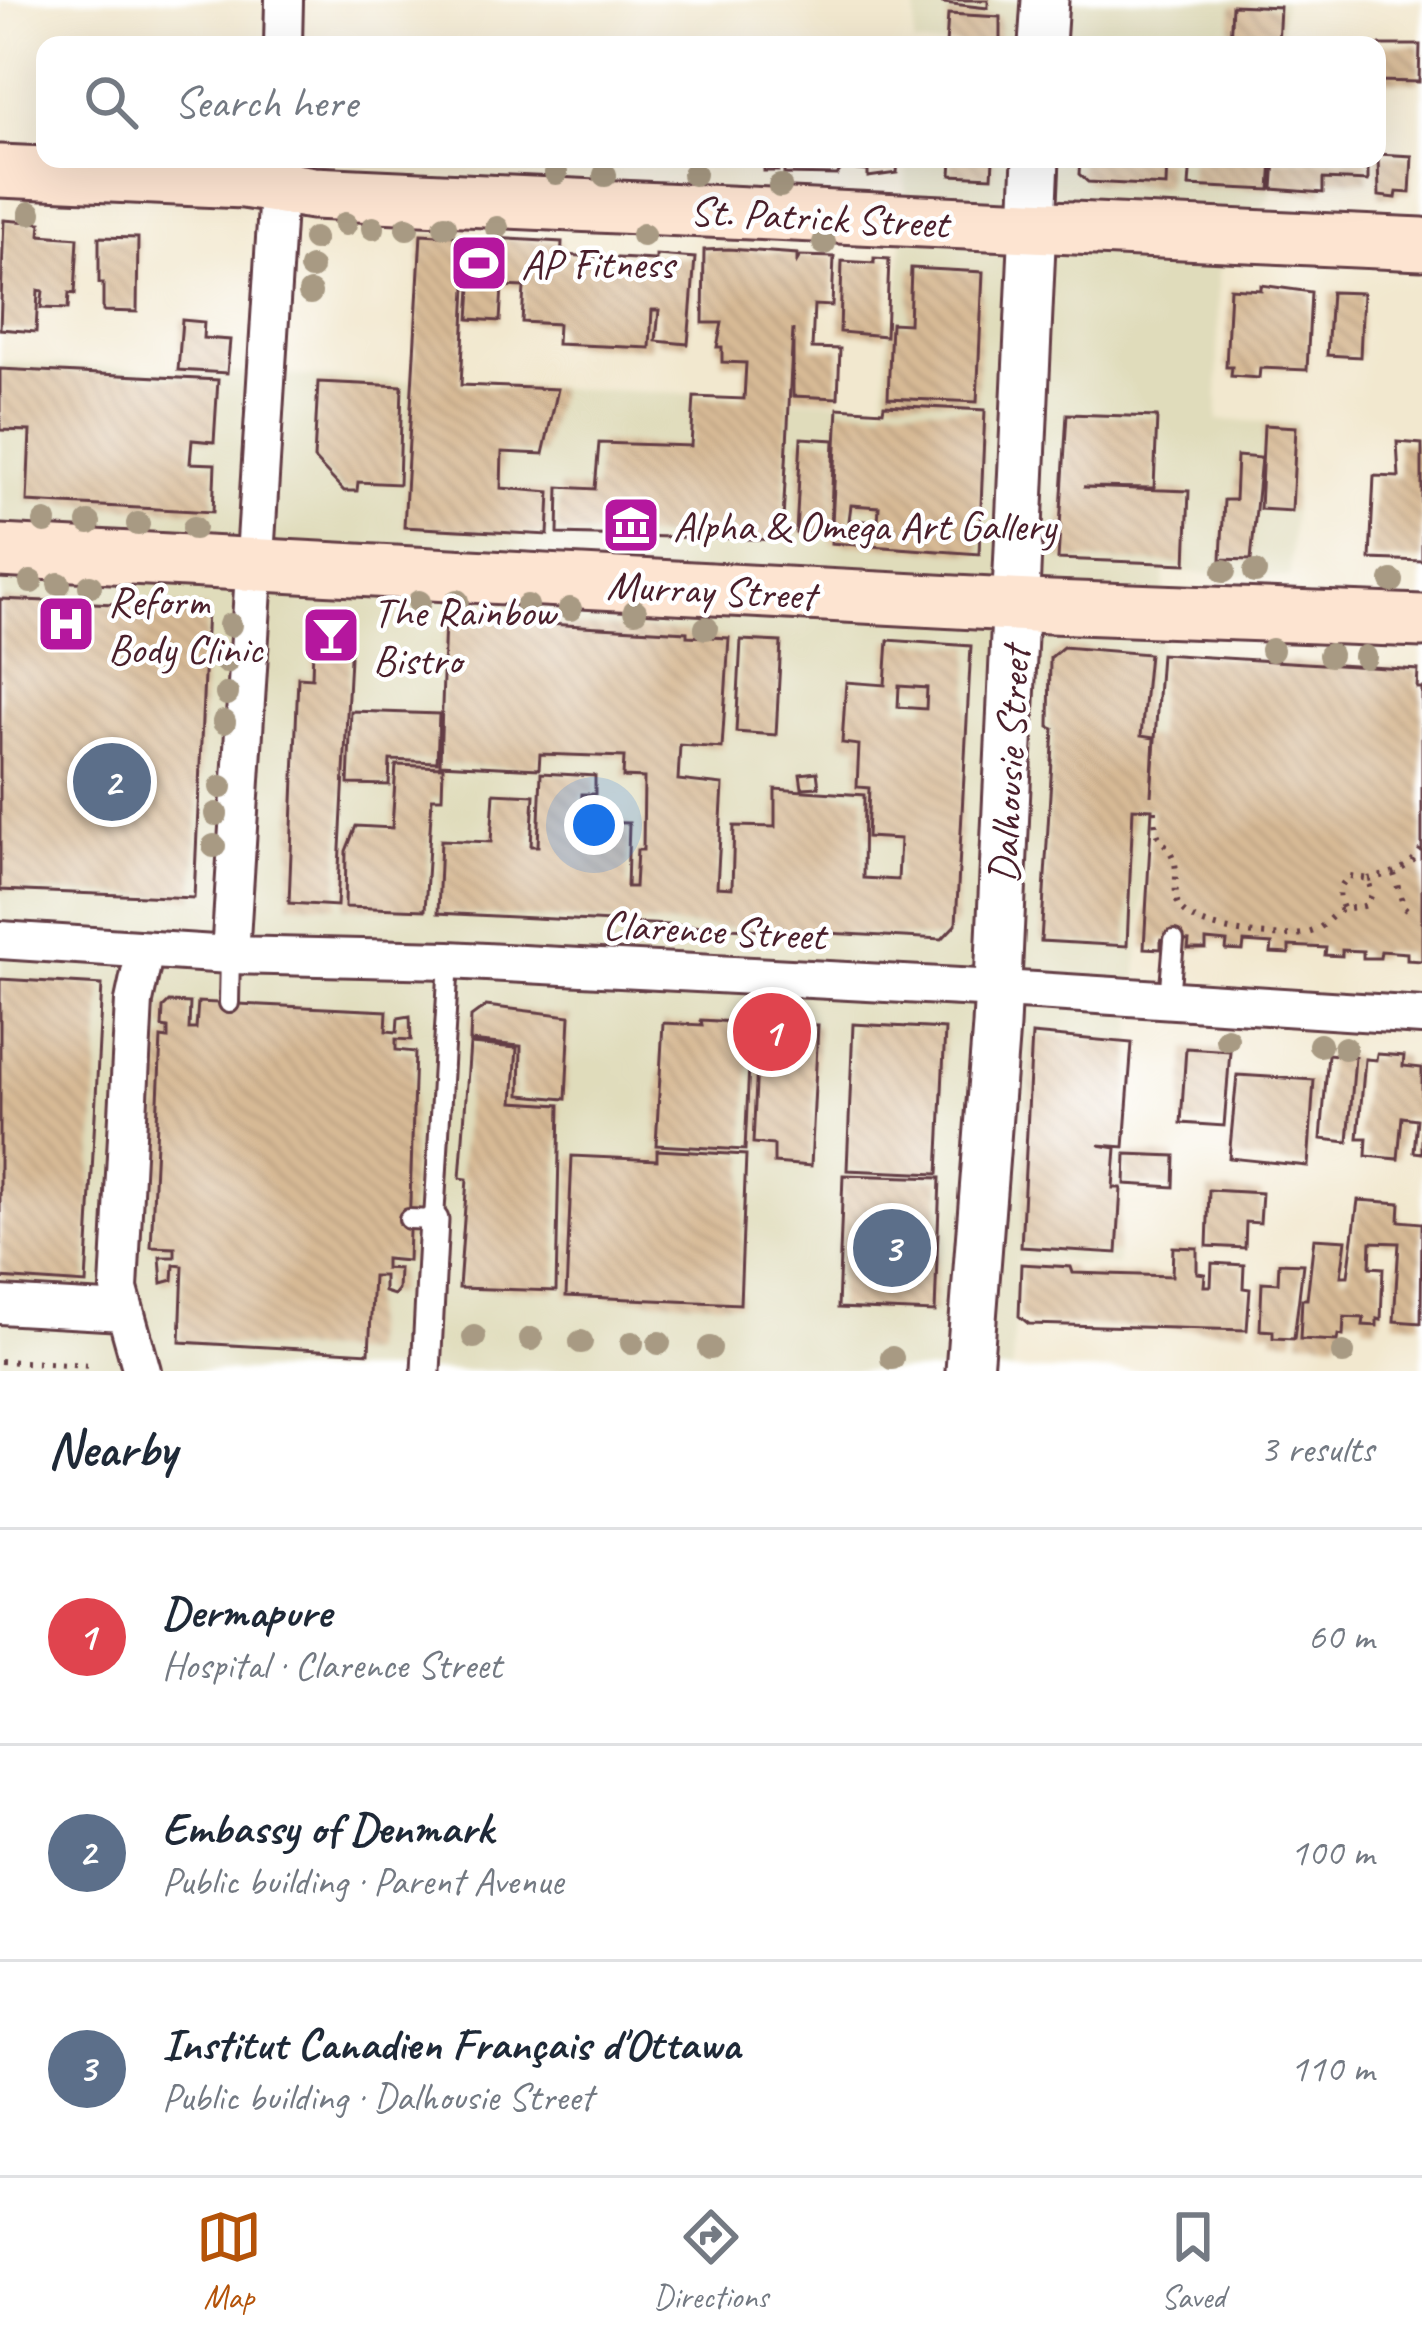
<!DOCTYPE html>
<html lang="en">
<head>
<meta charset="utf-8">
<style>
  :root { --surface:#fff; --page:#f6f6f7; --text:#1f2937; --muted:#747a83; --line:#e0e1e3; --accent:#b45309 }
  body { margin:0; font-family:Caveat,sans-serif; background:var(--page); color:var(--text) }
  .you { position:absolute; left:594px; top:825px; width:42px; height:42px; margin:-30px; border:9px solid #fff; border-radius:50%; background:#1a73e8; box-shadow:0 0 0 18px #1a73e833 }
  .badge { display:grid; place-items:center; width:78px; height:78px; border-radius:50%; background:var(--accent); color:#fff; font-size:39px; font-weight:700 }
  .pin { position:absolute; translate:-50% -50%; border:6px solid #fff; box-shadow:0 3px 12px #0006 }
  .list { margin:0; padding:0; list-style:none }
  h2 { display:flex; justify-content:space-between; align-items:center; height:156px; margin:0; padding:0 48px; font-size:51px }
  h2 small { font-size:39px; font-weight:400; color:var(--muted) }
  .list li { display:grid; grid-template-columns:78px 1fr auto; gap:36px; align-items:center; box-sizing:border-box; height:216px; padding:0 48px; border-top:3px solid var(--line) }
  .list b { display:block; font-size:45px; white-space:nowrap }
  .list p { margin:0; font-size:39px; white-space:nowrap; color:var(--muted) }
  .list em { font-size:39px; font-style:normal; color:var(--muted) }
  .icon { flex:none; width:66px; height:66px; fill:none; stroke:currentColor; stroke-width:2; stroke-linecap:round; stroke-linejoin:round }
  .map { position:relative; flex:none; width:1422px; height:1371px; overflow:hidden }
  .search { position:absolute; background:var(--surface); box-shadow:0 12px 48px #0002; left:36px; right:36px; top:36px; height:132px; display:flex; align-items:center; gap:30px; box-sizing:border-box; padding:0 42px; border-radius:24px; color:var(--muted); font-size:45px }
  .sheet { height:804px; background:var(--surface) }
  nav { display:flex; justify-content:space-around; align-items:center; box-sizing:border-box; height:168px; border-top:3px solid var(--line); background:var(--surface); font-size:33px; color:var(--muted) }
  nav a { display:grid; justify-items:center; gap:6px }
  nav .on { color:var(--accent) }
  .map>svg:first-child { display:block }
</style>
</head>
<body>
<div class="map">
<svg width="1422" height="1371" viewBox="0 0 1422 1371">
  <defs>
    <pattern id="building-back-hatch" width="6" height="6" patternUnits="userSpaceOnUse" patternTransform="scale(3)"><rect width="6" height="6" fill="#d7ba95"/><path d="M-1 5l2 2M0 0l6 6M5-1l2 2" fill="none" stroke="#ba9f81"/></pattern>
  </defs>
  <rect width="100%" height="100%" fill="#fff"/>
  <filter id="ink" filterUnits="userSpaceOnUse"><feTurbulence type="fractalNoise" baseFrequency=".00833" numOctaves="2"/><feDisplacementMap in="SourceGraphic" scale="24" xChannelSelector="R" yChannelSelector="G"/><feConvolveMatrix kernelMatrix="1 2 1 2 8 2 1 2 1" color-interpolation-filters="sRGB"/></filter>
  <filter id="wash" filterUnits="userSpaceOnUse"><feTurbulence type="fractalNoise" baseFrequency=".004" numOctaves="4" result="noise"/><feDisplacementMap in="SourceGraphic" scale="48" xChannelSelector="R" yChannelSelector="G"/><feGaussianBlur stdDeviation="2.7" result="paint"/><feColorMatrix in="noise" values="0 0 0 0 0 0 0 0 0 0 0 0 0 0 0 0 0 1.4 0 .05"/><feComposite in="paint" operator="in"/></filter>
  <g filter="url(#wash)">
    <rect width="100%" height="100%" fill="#f2e8cf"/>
    <path fill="#e0dcbb" d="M916,0H1284L1281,45H914Z
      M907,159H1273L1271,195L1218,272V420L1297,423L1290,578L1165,571L1117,1265L1018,1258L1012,1371H0V362L884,403L889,319L898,317Z"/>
    <g id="blocks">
      <path fill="url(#building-back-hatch)" fill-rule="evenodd" d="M944,0H988V8L943,3Z
        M1232,5L1280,7L1278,45H1230Z
        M948,14L1000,17V45H946Z
        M625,37L667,40V45H624Z
        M1377,45H1420L1419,82L1377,81Z
        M1378,154L1412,156L1410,193L1397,192L1396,198L1379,196Z
        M754,159H841V169L837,175L784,174V166H778V171H764V165H753Z
        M857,159H898L897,173L868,177V171L857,170Z
        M952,159H993L992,177L951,175Z
        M1080,159H1167L1166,186L1088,182L1079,174Z
        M1191,159H1272L1270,190L1189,186Z
        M1275,159H1368V181L1323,179V193L1273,189Z
        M4,220L41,223L40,235L78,238L75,294L69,293L68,309L41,308L43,291L38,290L36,332L0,329Z
        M421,234L562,242L561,261L563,255L654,260L656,266V255L695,258L688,344L656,341L659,310H652L650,348L557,344L558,324L522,322L524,287L502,286L500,321L469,319L471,287H466L461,385L558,389L543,454L502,452L501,488L550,492L548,535L404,527Z
        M99,237L138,238L137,312L103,311V283H99Z
        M729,249L797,254V261L800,256L834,257L832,306L814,305L812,348L840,349L838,398L793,396V329L782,540L558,534L559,487L595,489L599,443L691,446L694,397L744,399L746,363L722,362V347H717L722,323H703L704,250Z
        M874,258L889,259L886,336L840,332L842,261L874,263Z
        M911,268L983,272L977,402L888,398L891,323L909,324Z
        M1261,285L1311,292L1307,370L1260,368L1259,378L1231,376L1232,367H1226L1230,288L1261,290Z
        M1331,292L1363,293L1360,357L1327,355Z
        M182,320L204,322L203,338L230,340L227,373L178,370Z
        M0,369L218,380L214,442L192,440L190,463L215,464L213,512L27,502L30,431L0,430Z
        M318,382L402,386L399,484L358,482L357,491H344L314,459Z
        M884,405L985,410L979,554L831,543L838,408L883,411ZM851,505L879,507L878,522L849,520Z
        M1067,414L1157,417L1154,488L1083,487L1189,491L1186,564L1058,559Z
        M1264,425L1296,427L1292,511L1260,509Z
        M801,438L834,440L830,535L796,533Z
        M1397,442L1422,444V561L1370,559L1374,476L1399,477Z
        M1237,456L1261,458L1251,560L1221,559L1224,500H1235Z
        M0,599L207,608L194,898L0,890Z
        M314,617L352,619L337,906L289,903L298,677L312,678Z
        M445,618L687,632V636L729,638L722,748L680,745L678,780L723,785L717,887L732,888L734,826L775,827V789L864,795L863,878L898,880L900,839L867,837L869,788L857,787L859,745L842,743L846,682L885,685L888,640L971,646L956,924L942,939L438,913L441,840L491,842L494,793L534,795L531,846H538L541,773L595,776V794H582L580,822L629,823L627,887H635L637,850H643L644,778L623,777L624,757L540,754L539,769L440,764ZM899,686L927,688L926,709L898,707Z
        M741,640L781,642L776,735L736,732Z
        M1063,647L1149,654L1141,736L1154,738L1151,796L1161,654L1418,670L1417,688H1422V961L1407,960V953L1381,951L1380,958H1363V951L1342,950V956L1325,955L1326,948L1289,946V954L1271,953L1272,944L1244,942L1243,951L1226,950L1227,942L1206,940V949H1188L1189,941L1161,939V949L1144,948L1152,809L1133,808L1127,946L1041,941L1054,729L1049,727L1050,658Z
        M351,711L439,714L437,762L390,760L389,785L348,784Z
        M396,765L443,767L442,798H432L425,910L345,907L346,851L356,826L392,828Z
        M817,772L819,787L802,788L800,774Z
        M0,979L102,985L86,1284L0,1278Z
        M169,1002L190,1003L189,1029H196L198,1002L387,1011L386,1031L397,1032L398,1018L410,1016L411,1040L396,1039V1050L415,1052L408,1261L385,1259V1268L399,1269L398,1290L394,1295L384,1292V1276H373L369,1353L180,1342L183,1266L174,1265L173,1280L162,1283L160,1257H175V1248L151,1247L161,1038L168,1039V1028L162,1027L163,1008Z
        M486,1006L570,1016L566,1099L520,1095L521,1046L470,1041L471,1017Z
        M701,1020L751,1023L745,1150L656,1145L663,1023L702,1025Z
        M759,1024L818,1025L811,1166L774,1163V1145L753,1143Z
        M853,1024L945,1029L938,1174L847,1170Z
        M1032,1034L1132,1043L1124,1147L1099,1145L1116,1148L1113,1188H1121L1117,1253L1021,1247Z
        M470,1044L517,1048L513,1102L560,1105L556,1291L459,1288L467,1179L460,1178Z
        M1186,1048L1230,1051L1224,1126L1181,1123Z
        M1328,1054L1355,1057L1348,1142L1321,1139Z
        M1377,1054L1404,1056L1403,1066L1422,1068V1153L1414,1152L1417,1119L1402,1117L1398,1159L1366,1156L1367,1138H1358L1365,1059L1376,1060Z
        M1237,1075L1314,1080L1308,1166L1229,1158Z
        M657,1150L746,1155L740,1304L566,1296L572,1156L657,1160Z
        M1126,1154L1175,1156L1174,1187L1125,1184Z
        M843,1175L940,1178L935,1312L838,1308Z
        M1209,1190L1262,1193L1260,1223L1246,1222L1245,1248L1207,1246Z
        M1358,1200L1400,1203L1399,1221L1422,1223L1421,1323L1394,1321L1399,1243L1371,1242L1370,1267L1383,1268L1381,1320L1377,1319V1326L1363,1325L1364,1318L1344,1317L1343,1336L1338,1335L1337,1341L1300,1339L1302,1299H1307L1314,1238L1346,1240L1341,1276H1348Z
        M1173,1247L1197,1248V1273L1205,1274L1204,1286H1211L1212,1263L1244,1265L1243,1288L1250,1289L1247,1330L1029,1324L1019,1316L1021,1264L1071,1267L1073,1273L1172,1276Z
        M1279,1263L1303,1264L1294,1339L1273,1338V1331L1260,1330L1262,1282L1278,1283Z"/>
    </g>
  </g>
  <g filter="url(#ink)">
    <use href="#blocks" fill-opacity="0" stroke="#633d44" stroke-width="3"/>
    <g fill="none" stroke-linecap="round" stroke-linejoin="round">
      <g stroke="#633d44" stroke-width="24">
        <path id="service" d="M1169,999L1174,940
          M229,1003L230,955
          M409,1219L434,1220L449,960"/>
      </g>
      <g stroke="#633d44" stroke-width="33">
        <path id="pedestrian" d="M426,1371L434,1220"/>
      </g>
      <g stroke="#633d44" stroke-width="42">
        <path id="minor" d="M283,45L284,0
          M0,940L230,955L449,960L1036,991L1422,1016
          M230,955L280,159
          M0,1305L123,1312
          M142,1371L119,1289L134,1001L145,950"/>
      </g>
      <g stroke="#633d44" stroke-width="51">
        <path id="tertiary" d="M1042,45L1045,0
          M969,1371L996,1026L1036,159"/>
      </g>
      <g stroke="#633d44" stroke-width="57">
        <path id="secondary" d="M0,171L244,182L313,193L1422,244
          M0,551L1050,607L1422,621"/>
      </g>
      <path stroke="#633d44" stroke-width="6" stroke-dasharray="3 9" stroke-linecap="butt" d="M1136,40L1186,45
        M1155,810C1155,848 1164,834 1174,860C1179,874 1172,892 1179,906C1193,932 1286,941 1311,932C1324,928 1329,917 1341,910C1347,907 1359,908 1367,905L1372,894L1368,879L1350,876C1338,886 1337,894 1343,908
        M1394,874L1404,908L1412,915
        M1368,879C1391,874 1410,870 1422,848
        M0,1361L93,1365"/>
      <use href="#service" stroke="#fff" stroke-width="18"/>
      <use href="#pedestrian" stroke="#fff" stroke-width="27"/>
      <use href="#minor" stroke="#fff" stroke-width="36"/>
      <use href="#tertiary" stroke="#fff" stroke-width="45"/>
      <use href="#secondary" stroke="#fde4d1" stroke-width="51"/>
    </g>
    <g fill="#a89a83">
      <circle cx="556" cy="173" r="12"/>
      <circle cx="694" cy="174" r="12"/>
      <circle cx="605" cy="175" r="12"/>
      <circle cx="780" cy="186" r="12"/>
      <circle cx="30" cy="213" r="12"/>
      <circle cx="345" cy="224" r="12"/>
      <circle cx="445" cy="226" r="12"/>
      <circle cx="373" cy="228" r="12"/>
      <circle cx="407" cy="228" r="12"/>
      <circle cx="497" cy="228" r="12"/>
      <circle cx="643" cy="235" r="12"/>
      <circle cx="314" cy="239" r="12"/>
      <circle cx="824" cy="243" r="12"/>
      <circle cx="311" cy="268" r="12"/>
      <circle cx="310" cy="293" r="12"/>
      <circle cx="45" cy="522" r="12"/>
      <circle cx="89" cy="523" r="12"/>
      <circle cx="138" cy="524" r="12"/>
      <circle cx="194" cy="528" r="12"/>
      <circle cx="1224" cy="571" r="12"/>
      <circle cx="1255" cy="572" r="12"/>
      <circle cx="1392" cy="581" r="12"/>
      <circle cx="31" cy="582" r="12"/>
      <circle cx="59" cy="584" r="12"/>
      <circle cx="90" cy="586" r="12"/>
      <circle cx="457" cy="601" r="12"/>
      <circle cx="419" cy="602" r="12"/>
      <circle cx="527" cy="606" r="12"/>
      <circle cx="570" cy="609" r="12"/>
      <circle cx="635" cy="611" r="12"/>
      <circle cx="230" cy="625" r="12"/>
      <circle cx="706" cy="628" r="12"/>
      <circle cx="1272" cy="650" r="12"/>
      <circle cx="1330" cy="655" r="12"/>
      <circle cx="1365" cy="657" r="12"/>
      <circle cx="226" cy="662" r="12"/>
      <circle cx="227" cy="694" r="12"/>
      <circle cx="224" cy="722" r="12"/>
      <circle cx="221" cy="787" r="12"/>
      <circle cx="216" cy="814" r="12"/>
      <circle cx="214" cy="846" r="12"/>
      <circle cx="1227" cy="1039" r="12"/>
      <circle cx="1320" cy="1045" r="12"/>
      <circle cx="1345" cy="1048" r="12"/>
      <circle cx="474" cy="1337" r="12"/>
      <circle cx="531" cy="1339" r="12"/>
      <circle cx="581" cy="1342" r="12"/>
      <circle cx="632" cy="1343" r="12"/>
      <circle cx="659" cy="1343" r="12"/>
      <circle cx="710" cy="1348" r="12"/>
      <circle cx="1343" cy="1353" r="12"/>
      <circle cx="892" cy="1358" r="12"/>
    </g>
  </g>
  <defs>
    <g id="stadium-square" transform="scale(3)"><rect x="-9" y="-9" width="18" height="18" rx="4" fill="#b5179e" stroke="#fff"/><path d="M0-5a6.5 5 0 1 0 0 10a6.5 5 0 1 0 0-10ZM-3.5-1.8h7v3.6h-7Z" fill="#fff"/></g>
    <g id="museum-square" transform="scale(3)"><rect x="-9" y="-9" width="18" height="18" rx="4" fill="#b5179e" stroke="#fff"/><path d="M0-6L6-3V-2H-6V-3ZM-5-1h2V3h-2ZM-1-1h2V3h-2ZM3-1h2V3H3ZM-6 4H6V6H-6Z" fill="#fff"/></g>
    <g id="hospital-square" transform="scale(3)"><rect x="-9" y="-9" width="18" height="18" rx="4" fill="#b5179e" stroke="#fff"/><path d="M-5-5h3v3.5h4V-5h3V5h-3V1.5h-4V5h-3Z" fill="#fff"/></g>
    <g id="bar-square" transform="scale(3)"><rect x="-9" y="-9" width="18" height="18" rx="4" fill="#b5179e" stroke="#fff"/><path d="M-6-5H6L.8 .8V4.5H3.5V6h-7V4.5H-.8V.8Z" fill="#fff"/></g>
  </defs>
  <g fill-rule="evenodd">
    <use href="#stadium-square" x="479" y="263"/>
    <use href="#museum-square" x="631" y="525"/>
    <use href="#hospital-square" x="66" y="624"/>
    <use href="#bar-square" x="331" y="635"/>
  </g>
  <g text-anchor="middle" stroke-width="9" stroke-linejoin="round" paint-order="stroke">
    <g font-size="42" fill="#4a1f2b" stroke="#fff">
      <text transform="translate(819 216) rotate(3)" y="15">St. Patrick Street</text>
      <text transform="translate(711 589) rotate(3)" y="15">Murray Street</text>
      <text transform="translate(1008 765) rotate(-87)" y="15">Dalhousie Street</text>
      <text transform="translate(714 929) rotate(3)" y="15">Clarence Street</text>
    </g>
    <g font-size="42" fill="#4a1f2b" stroke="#fff" text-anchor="start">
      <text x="521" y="278">AP Fitness</text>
      <text x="673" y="540">Alpha &amp; Omega Art Gallery</text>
      <text x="108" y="615">Reform<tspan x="108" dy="48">Body Clinic</tspan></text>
      <text x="373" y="626">The Rainbow<tspan x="373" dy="48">Bistro</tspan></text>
    </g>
  </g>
</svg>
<div class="you"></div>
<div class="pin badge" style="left:772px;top:1032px;background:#e0444e">1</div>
<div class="pin badge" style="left:112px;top:782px;background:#5c6f8a">2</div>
<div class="pin badge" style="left:892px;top:1248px;background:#5c6f8a">3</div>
<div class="search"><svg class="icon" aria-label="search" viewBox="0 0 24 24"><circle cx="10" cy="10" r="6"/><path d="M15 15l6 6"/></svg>Search here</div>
</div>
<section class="sheet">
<h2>Nearby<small>3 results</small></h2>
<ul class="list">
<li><span class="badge" style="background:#e0444e">1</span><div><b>Dermapure</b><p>Hospital · Clarence Street</p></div><em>60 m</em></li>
<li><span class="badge" style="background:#5c6f8a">2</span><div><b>Embassy of Denmark</b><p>Public building · Parent Avenue</p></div><em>100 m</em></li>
<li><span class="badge" style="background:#5c6f8a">3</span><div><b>Institut Canadien Français d'Ottawa</b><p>Public building · Dalhousie Street</p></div><em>110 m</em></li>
</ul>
</section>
<nav>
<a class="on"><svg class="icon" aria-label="map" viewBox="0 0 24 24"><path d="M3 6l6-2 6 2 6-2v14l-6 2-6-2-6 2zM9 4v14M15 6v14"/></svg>Map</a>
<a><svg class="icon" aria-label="directions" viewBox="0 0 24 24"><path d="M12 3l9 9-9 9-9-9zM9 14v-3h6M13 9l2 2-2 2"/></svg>Directions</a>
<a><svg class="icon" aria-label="saved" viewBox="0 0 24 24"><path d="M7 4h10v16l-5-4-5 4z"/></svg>Saved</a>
</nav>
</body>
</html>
